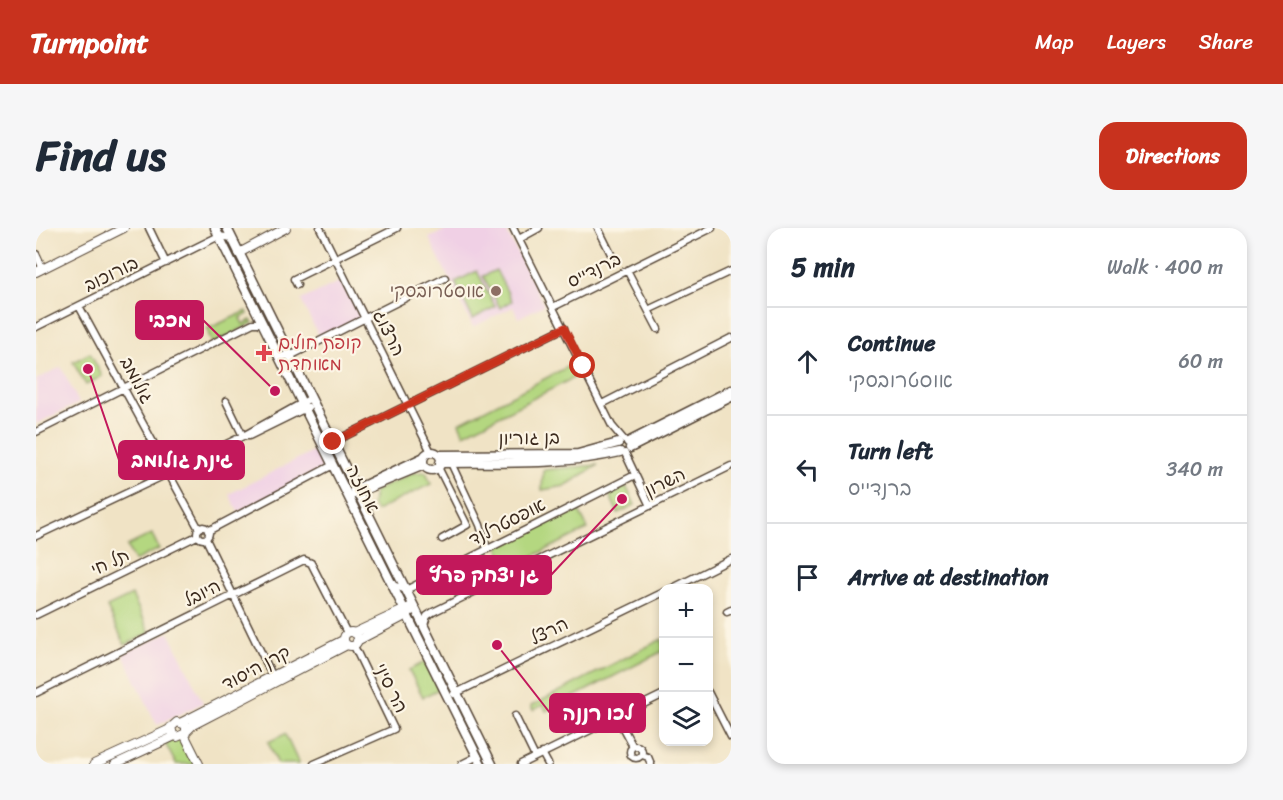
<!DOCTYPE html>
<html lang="en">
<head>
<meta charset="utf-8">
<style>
  :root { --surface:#fff; --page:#f6f6f7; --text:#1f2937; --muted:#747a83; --line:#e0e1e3; --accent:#c8321e }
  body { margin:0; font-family:Sriracha,"Playpen Sans Hebrew",sans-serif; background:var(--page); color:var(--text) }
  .controls { position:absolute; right:18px; bottom:18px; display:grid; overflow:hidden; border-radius:12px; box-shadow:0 3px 9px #0003 }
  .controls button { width:54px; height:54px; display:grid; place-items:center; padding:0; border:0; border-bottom:2px solid var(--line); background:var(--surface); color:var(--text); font:30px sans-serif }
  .stop { position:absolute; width:18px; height:18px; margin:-14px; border:4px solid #c8321e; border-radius:50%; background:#fff }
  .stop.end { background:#c8321e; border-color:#fff; box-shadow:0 2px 6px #0008 }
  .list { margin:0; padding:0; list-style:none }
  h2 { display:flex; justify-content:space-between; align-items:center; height:78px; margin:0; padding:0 24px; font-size:26px }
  h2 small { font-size:20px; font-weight:400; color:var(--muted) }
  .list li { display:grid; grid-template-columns:39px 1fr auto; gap:18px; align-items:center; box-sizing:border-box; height:108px; padding:0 24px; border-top:2px solid var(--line) }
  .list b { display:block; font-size:22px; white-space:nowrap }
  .list p { margin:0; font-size:20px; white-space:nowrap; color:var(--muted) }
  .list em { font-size:20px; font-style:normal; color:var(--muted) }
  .icon { flex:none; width:33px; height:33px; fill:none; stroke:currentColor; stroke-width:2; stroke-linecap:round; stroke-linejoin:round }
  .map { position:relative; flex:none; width:695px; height:536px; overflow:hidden; border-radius:18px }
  header { display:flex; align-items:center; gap:36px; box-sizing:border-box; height:84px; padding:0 30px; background:var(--accent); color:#fff }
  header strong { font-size:28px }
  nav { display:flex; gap:33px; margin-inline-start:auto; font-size:21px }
  .intro { display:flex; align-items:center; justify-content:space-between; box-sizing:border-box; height:144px; padding:0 36px }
  h1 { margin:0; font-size:42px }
  .button { padding:15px 27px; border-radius:18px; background:var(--accent); color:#fff; font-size:21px; font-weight:700 }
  main { display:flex; gap:36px; padding:0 36px }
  aside { flex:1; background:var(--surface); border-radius:18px; box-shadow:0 3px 9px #0003 }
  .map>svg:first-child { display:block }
</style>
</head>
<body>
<header>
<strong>Turnpoint</strong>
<nav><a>Map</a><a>Layers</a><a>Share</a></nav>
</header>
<div class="intro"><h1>Find us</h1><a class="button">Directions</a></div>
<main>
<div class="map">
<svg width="695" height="536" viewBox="0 0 695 536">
  <rect width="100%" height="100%" fill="#fcf5e5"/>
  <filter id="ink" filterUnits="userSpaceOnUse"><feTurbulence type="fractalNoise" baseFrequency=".0167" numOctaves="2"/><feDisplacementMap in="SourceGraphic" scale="12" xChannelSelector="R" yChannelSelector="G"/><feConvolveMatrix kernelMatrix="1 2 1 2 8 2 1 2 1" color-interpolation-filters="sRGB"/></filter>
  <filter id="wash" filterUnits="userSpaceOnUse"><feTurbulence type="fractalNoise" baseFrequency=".008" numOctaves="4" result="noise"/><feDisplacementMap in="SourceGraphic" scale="24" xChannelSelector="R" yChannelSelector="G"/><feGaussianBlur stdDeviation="1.35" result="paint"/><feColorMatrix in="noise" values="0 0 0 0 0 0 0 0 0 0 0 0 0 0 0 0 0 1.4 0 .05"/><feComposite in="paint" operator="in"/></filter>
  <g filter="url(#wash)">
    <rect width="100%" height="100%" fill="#f0e3c5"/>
    <path fill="#f0d0e5" d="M413,0H469L508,77L482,90L477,79L437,99L393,10Z
      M307,52L326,90L284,111L265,72Z
      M25,139L43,175L0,196V152Z
      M283,220L292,238L202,284L193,266Z
      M133,404L167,475L121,497L87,426Z"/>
    <path fill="#b4d780" stroke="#78804f" stroke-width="1.5" d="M460,42L476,73L464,80L447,48Z
      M441,43L459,79L437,91L419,54Z
      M211,83L212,86L204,90L207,96L215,92L217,95L176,116L171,101Z
      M54,125L66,148L50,157L37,134Z
      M541,134L547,145L428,206L423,195Z
      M562,237L529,258L506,262L507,242Z
      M390,244L395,256L340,283L336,276L339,263L377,245Z
      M590,258L599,277L582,285L573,266Z
      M541,279L552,301L473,340L462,318Z
      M116,306L123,321L98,333L91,318Z
      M96,367L114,405L89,417L71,379Z
      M626,411L627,423L510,483L507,477L497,482L495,478Z
      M389,434L403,461L387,469L373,442Z
      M249,506L263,536H242L232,514Z
      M135,512H144L153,520L161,536H140L129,515Z"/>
  </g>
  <g filter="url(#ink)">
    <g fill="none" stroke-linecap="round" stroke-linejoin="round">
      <g stroke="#564637" stroke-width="9">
        <path id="minor" d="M113,0L130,35
          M284,0L395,224
          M477,0L576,198L588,212
          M562,0L576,28
          M483,11L503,0
          M0,26L7,41
          M591,42L622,101
          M261,57L258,51L361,0
          M43,78L131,240
          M517,79L676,0
          M612,82L695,43
          M0,99L183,8L196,10
          M243,128H254L409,50
          M190,173L207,208
          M566,176L695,110
          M0,204L217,95H226
          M207,208H213L272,179
          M290,223L297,214L528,100
          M589,225L614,278
          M415,235L444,297L451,321
          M402,239L431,297L406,311
          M137,242L207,208L275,170
          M134,248L137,242L131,240L129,247L134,248L163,301
          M161 305a6 6 0 1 1 12 0a6 6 0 1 1-12 0Z
          M172,303L297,237
          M0,308L129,247
          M170,311L238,451
          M357,357L370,362L599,247
          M635,361L695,331
          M691,384L695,382
          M0,387L161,308
          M388,397L391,388L397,384L695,238
          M672,464L695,509
          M0,465L268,332L275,335L311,405
          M418,466L628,364
          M479,488L499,529
          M581,489L596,517
          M594 524a6 6 0 1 1 12 0a6 6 0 1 1-12 0Z
          M506,525L512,536
          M606,527L612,529L615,536
          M278,536L358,501L318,418
          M426,536L442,528
          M485,536L628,466"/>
      </g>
      <g stroke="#564637" stroke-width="10">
        <path id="tertiary" d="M203,25L250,0
          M0,44L88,0
          M308 411a7 7 0 1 1 14 0a7 7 0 1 1-14 0Z
          M318,405L374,379
          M321,413L371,387L378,379
          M146,494L307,412
          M151,503L157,497L311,417
          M149,508L163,536
          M58,536L132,502L141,494L150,497V505L141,509L137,507L135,499
          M79,536L139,508"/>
      </g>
      <g stroke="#564637" stroke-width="11">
        <path id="secondary" d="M179,0L445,536
          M191,0L456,536
          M592,214L695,162
          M594,220L695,169
          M387 233a9 9 0 1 1 18 0a9 9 0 1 1-18 0Z
          M403,227L542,226L582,215
          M404,235C465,234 524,238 584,224
          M318,262L388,229
          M318,266L388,237"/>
      </g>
      <use href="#minor" stroke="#fff" stroke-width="6"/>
      <use href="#tertiary" stroke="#fff" stroke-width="8"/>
      <use href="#secondary" stroke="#fff" stroke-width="8"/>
    </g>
  </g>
  <g fill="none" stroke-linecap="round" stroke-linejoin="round" filter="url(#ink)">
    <path stroke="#c8321e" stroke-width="8" d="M297,214L528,100L547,138"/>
  </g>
  <circle fill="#8d6e63" stroke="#fcf5e5" stroke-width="2" cx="460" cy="63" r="6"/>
  <path fill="#e0444e" stroke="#fcf5e5" stroke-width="2" d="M225 116h6v6h6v6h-6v6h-6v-6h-6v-6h6z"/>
  <g text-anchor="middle" stroke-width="4.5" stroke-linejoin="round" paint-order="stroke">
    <g font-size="18" fill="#3b2a1e" stroke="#fcf5e5">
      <text transform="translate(558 42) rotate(-26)" y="6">ברנדייס</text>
      <text transform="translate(75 46) rotate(-26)" y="6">בורוכוב</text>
      <text transform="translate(353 105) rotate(64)" y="6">הרצוג</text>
      <text transform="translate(101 152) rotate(62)" y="6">גולומב</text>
      <text transform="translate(493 210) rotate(-1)" y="6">בן גוריון</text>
      <text transform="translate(629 254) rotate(-26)" y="6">השרון</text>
      <text transform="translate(327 261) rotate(63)" y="6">אחוזה</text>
      <text transform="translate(471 294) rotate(-27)" y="6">אופסטרלנד</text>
      <text transform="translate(74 334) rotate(-26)" y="6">תל חי</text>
      <text transform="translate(166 365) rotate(-27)" y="6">היובל</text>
      <text transform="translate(513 403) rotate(-26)" y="6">הרצל</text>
      <text transform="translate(220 440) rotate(-28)" y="6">קרן היסוד</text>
      <text transform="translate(355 460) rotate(64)" y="6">הר סיני</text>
    </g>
    <g font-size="18" fill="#785e54" stroke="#fcf5e5" text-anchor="end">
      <text x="448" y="69">אוסטרובסקי</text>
    </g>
    <g font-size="18" fill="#be3a42" stroke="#fcf5e5" text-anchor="start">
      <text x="242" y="121">קופת חולים<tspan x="242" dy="21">מאוחדת</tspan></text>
    </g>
  </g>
  <path fill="none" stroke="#c2185b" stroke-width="2" d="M239 163L167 92M52 141L83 232M586 271L515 347M461 417L514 485"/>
  <g fill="#c2185b" stroke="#fcf5e5" stroke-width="2">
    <circle cx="239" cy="163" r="6"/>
    <circle cx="52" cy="141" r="6"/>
    <circle cx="586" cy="271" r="6"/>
    <circle cx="461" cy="417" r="6"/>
  </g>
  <g fill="#c2185b" stroke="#c2185b" stroke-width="2">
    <rect x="100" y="73" width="67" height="38" rx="6"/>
    <rect x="83" y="213" width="125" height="38" rx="6"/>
    <rect x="381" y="328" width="134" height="38" rx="6"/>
    <rect x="514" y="466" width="95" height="38" rx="6"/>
  </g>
  <g font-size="20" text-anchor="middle" font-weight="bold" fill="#fff">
    <text x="134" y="99">מכבי</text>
    <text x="146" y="239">גינת גולומב</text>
    <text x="448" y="354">גן יצחק פרץ</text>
    <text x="562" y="492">לכו רננה</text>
  </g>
</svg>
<div class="controls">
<button>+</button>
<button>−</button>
<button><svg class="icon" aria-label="layers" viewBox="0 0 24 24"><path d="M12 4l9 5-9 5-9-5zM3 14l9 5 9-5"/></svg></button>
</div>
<div class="stop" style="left:547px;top:138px"></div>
<div class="stop end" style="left:297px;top:214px"></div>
</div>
<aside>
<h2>5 min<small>Walk · 400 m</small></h2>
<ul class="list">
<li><svg class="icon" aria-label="ahead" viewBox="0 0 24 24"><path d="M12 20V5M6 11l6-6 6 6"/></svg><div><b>Continue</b><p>אוסטרובסקי</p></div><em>60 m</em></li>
<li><svg class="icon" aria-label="left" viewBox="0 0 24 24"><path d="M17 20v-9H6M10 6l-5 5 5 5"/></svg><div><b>Turn left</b><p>ברנדייס</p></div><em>340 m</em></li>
<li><svg class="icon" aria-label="arrive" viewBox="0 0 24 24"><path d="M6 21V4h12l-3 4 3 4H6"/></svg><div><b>Arrive at destination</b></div></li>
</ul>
</aside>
</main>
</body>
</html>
